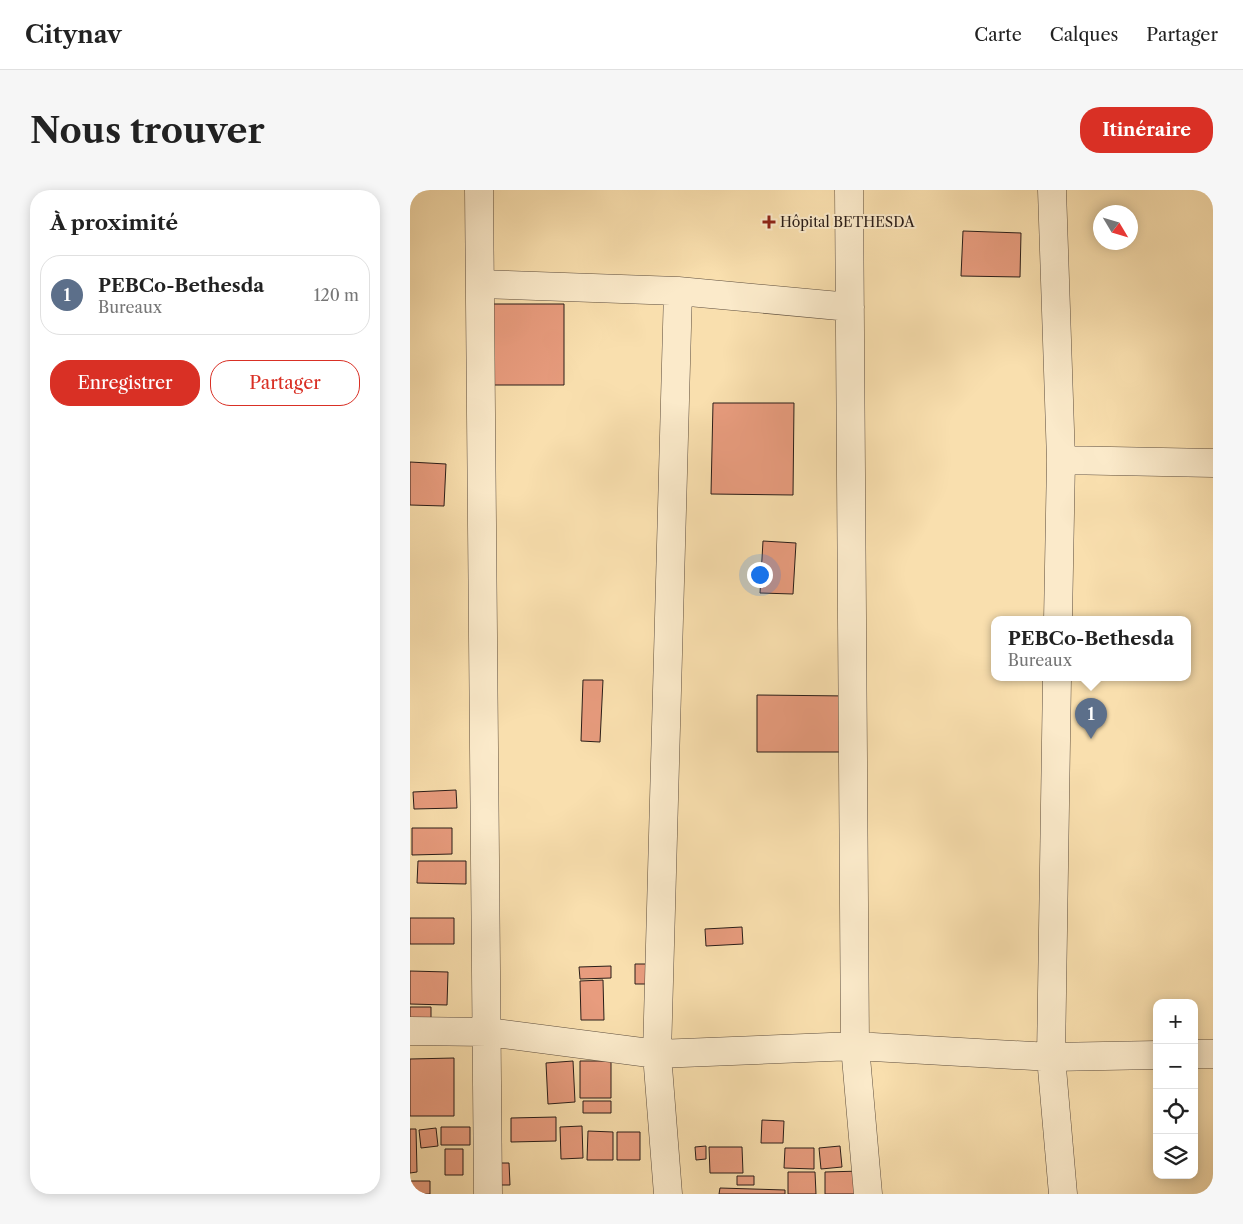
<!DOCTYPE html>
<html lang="fr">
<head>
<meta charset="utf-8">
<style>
  :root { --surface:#fff; --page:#f6f6f6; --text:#222; --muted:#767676; --line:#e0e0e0; --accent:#d93025 }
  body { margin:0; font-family:"Libre Caslon Text",serif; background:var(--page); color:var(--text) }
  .controls { position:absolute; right:15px; bottom:15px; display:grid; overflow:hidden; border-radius:10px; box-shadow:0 2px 12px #0003 }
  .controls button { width:45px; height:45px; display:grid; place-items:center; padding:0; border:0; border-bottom:1px solid var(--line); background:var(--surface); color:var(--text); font:25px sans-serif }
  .compass { position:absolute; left:683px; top:15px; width:45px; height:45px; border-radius:50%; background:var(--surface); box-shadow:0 2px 12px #0003; rotate:128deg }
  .you { position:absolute; left:349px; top:384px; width:18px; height:18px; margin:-12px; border:4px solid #fff; border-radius:50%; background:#1a73e8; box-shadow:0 0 0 8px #1a73e833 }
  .badge { display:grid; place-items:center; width:32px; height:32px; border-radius:50%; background:var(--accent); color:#fff; font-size:16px; font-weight:700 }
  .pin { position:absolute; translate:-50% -41px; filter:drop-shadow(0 1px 2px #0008) }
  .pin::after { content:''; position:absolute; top:26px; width:18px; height:15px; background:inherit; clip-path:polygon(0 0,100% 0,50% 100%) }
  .popup { position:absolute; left:581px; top:426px; width:200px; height:65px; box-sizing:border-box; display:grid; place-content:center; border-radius:10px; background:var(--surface); filter:drop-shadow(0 1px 4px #0005); font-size:16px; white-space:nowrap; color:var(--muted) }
  .popup b { font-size:19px; color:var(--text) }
  .popup::after { content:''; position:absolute; left:50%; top:100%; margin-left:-10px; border:10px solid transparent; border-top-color:var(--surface) }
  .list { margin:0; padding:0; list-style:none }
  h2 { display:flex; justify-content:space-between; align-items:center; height:65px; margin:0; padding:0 20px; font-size:21px }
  h2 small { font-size:16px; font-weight:400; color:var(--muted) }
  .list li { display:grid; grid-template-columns:32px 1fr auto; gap:15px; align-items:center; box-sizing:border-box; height:80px; margin:0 10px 10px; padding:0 10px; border:1px solid var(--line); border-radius:20px }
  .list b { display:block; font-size:19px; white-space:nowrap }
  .list p { margin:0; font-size:16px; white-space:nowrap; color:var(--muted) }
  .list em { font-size:16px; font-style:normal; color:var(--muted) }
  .actions { display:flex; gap:10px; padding:15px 20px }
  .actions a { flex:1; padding:11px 0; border:1px solid var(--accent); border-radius:20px; text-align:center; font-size:18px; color:var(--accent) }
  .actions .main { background:var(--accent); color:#fff }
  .icon { flex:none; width:28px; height:28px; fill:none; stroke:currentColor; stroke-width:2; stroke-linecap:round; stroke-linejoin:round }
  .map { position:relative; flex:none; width:803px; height:1004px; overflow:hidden; border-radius:20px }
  header { display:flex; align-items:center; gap:30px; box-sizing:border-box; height:70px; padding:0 25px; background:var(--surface); border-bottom:1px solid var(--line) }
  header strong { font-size:24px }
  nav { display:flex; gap:28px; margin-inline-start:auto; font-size:18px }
  .intro { display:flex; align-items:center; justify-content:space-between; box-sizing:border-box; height:120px; padding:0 30px }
  h1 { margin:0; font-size:35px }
  .button { padding:12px 22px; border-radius:20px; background:var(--accent); color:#fff; font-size:18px; font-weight:700 }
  main { display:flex; gap:30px; padding:0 30px }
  aside { flex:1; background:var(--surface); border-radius:20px; box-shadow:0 2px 12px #0003 }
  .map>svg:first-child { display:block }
</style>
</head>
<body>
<header>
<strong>Citynav</strong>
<nav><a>Carte</a><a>Calques</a><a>Partager</a></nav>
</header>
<div class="intro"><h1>Nous trouver</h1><a class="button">Itinéraire</a></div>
<main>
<aside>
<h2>À proximité<small></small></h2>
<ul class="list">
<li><span class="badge" style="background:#5c6f8a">1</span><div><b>PEBCo-Bethesda</b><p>Bureaux</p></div><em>120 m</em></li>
</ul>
<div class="actions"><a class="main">Enregistrer</a><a>Partager</a></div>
</aside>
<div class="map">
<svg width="803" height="1004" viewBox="0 0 803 1004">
  <rect width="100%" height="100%" fill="#f9dfae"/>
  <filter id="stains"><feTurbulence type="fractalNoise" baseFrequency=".004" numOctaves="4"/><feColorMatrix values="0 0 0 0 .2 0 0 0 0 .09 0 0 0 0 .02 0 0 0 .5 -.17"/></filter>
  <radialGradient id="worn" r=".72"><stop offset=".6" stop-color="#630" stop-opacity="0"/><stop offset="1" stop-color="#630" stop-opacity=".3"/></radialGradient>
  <path fill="#e89c7e" stroke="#2a1d18" d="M553,41L611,43L610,87L551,86Z
    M78,114H154V195H78Z
    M303,213H384L383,305L301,304Z
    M0,272L36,274L34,316L0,315Z
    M353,351L386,353L383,404L350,403Z
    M173,490H193L190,552L171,551Z
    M347,505L438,506L437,562H347Z
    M46,600L47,618L4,619L3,602Z
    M2,638H42V664L2,665Z
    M8,671H56V694L7,693Z
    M0,728H44V754H0Z
    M332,737L333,754L296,756L295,739Z
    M225,774H247L246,794H225Z
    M201,776V788L170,789L169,777Z
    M0,781L38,782L37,815L0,814Z
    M193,790L194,830H171L170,791Z
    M0,817H21V832L0,831Z
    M44,868V926H0V869Z
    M163,871L165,912L138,914L136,873Z
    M170,871H201V908H170Z
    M173,911H201V923H173Z
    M146,927V951L101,952V928Z
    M352,930L374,931L373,953H351Z
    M172,936L173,968L151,969L150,937Z
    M31,937H60V955H31Z
    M26,938L28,956L11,958L9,940Z
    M0,939H6L7,982L0,983Z
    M178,941L203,942V970H177Z
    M207,942H230V970H207Z
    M296,956V969L286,970L285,957Z
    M430,956L432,977L411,979L409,958Z
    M299,957H332L333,983H300Z
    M375,958H404V979L374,978Z
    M35,959H53V985H35Z
    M87,973H99L100,995H87Z
    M452,981L453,1004H415V982Z
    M378,982H405L406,1004H378Z
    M327,986H344V995H327Z
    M0,991H20V1004H0Z
    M310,998L375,1000V1004H309Z"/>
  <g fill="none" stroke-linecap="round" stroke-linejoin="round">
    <g stroke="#5e4e3e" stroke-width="29">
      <path id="minor" d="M69,0L78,1004
        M439,0L445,856L458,1004
        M642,0L651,270L648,430
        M70,94L268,101L440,117
        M651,270L803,273
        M647,488L641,867L653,1004
        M0,841L77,842L247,864L445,856L641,867L747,865
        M784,864H803
        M258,1004L247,864L268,101"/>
    </g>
    <use href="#minor" stroke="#fbeaca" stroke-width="28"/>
  </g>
  <path fill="#8f2418" stroke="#fbeaca" stroke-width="2" d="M356.5 24.5h5v5h5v5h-5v5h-5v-5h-5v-5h5z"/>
  <g text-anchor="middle" stroke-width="4" stroke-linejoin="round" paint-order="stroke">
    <g font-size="14" fill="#2a1d18" stroke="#fbeaca" text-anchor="start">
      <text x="370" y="37">Hôpital BETHESDA</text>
    </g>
  </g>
  <rect width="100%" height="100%" filter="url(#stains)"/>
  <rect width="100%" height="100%" fill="url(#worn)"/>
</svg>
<div class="controls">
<button>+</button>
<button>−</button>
<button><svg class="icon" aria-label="locate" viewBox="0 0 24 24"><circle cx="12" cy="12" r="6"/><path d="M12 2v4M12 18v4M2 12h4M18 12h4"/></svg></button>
<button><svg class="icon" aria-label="layers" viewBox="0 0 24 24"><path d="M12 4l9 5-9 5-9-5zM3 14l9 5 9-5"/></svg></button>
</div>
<svg class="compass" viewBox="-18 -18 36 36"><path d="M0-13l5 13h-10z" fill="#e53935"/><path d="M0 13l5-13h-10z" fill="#767676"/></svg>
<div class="you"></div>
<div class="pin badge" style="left:681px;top:549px;background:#5c6f8a">1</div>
<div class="popup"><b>PEBCo-Bethesda</b>Bureaux</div>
</div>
</main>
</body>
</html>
